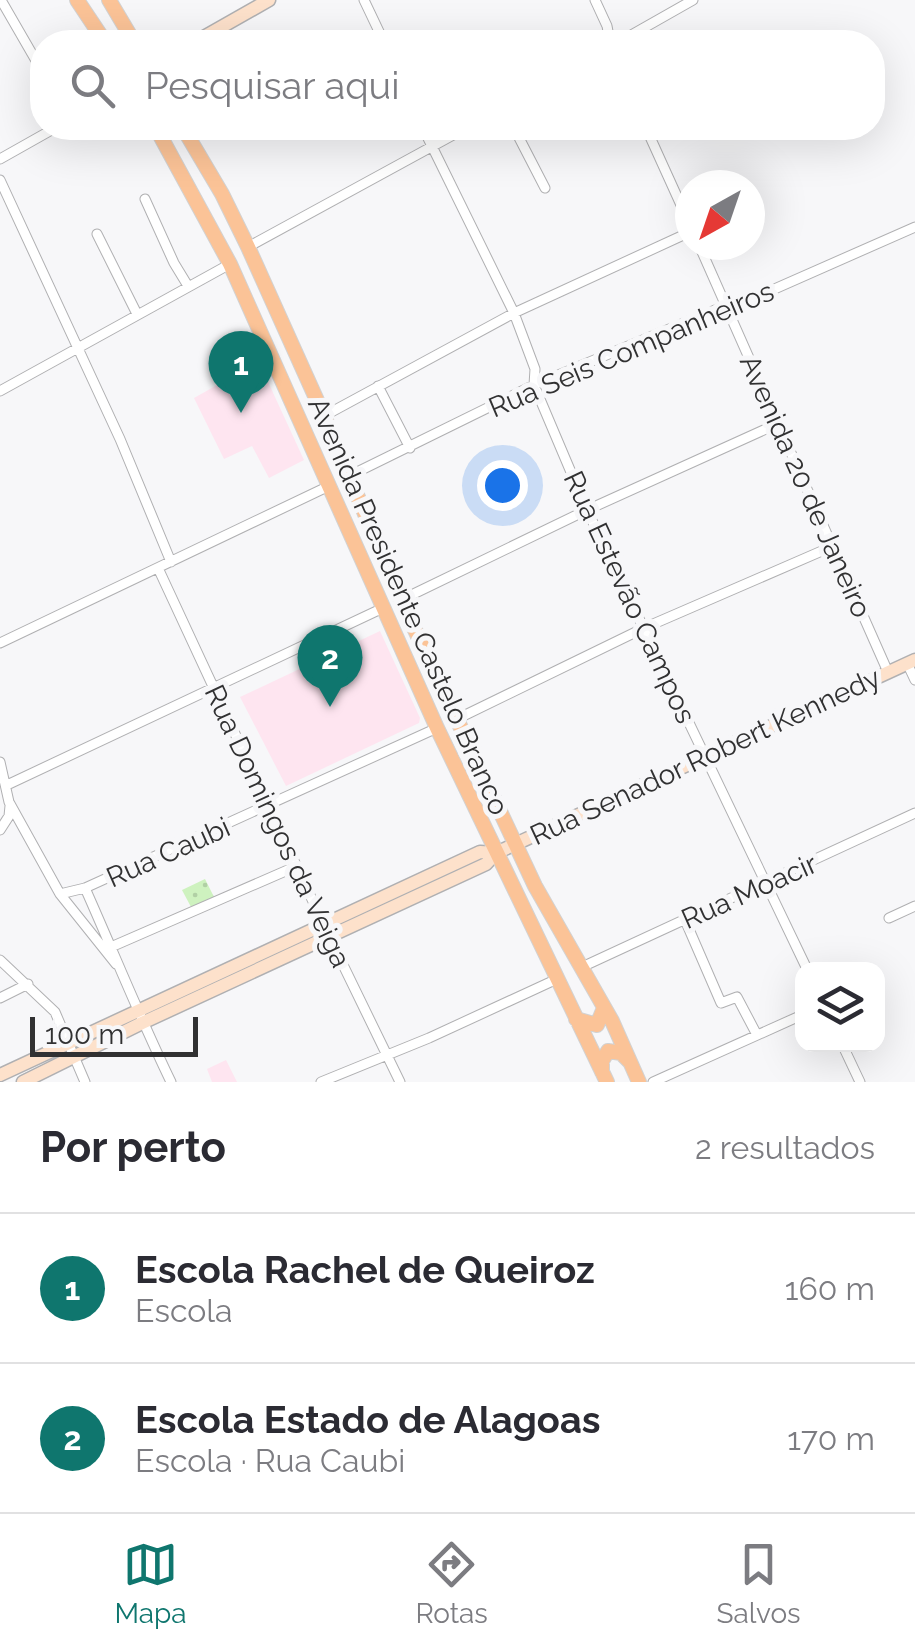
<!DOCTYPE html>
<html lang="pt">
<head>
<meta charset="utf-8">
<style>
  :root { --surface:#fff; --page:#f2f2f3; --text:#2b2b33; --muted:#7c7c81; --line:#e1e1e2; --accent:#0f766e }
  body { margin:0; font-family:Raleway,sans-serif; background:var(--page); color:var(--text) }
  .controls { position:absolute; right:30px; bottom:30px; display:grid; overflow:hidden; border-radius:20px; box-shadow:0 10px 40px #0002 }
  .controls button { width:90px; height:90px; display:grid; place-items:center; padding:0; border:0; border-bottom:2px solid var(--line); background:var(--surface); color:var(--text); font:50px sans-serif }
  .compass { position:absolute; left:675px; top:170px; width:90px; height:90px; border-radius:50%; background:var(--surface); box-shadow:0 10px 40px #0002; rotate:220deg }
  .scale { position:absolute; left:30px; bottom:25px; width:168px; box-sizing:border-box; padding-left:10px; border:5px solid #313132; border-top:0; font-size:28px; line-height:35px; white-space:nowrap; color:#313132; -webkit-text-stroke:8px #f7f7f9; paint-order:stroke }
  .you { position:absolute; left:502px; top:485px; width:35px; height:35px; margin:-25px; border:8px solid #fff; border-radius:50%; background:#1a73e8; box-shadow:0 0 0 15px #1a73e833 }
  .badge { display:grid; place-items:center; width:65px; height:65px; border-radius:50%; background:var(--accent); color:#fff; font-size:32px; font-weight:700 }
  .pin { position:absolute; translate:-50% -82px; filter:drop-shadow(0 2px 5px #0008) }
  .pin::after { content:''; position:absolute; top:52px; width:35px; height:30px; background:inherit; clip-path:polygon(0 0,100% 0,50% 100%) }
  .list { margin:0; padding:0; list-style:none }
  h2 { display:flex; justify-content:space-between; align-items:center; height:130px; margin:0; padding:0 40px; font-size:42px }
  h2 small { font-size:32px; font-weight:400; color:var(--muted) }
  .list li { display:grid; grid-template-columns:65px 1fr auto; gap:30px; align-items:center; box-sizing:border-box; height:150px; padding:0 40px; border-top:2px solid var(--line) }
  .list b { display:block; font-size:38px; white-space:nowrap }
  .list p { margin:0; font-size:32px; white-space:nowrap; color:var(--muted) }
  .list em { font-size:32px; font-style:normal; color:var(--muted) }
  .icon { flex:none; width:55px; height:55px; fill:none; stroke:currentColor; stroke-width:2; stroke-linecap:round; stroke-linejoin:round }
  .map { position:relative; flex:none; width:915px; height:1082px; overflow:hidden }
  .search { position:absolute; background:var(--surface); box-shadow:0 10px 40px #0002; left:30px; right:30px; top:30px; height:110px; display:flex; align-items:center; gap:25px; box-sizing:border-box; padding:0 35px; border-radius:40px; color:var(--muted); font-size:38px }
  .sheet { height:430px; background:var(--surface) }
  nav { display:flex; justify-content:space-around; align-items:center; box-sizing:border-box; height:140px; border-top:2px solid var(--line); background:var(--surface); font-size:28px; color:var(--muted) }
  nav a { display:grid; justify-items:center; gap:5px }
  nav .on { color:var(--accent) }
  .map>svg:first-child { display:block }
</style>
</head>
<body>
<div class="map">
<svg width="915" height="1082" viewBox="0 0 915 1082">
  <defs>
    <pattern id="park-dots" width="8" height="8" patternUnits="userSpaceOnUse" patternTransform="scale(2.5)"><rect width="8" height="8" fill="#cef2bf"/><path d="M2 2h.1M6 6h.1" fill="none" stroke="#b1d0a5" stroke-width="1.8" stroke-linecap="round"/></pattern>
  </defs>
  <rect width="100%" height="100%" fill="#f7f7f9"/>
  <path fill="#fee5f0" d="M263,371L304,460L269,478L252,446L224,459L194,398L226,380L231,388Z
    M380,631L420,718L419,723L286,786L240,697Z
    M226,1060L237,1082H212L207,1069Z"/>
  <path fill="url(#park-dots)" d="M205,879L214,897L191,907L182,890Z"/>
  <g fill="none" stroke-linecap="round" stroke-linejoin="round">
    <g stroke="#b0b0b2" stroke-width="11">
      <path id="street" d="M1,0L42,71
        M364,0L384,42
        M595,0L607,26L610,42
        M619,42L693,0
        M423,128L514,313L535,369L534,385L587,510L807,969
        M514,128L545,188
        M646,128L690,225
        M0,159L55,128
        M0,180L120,439L171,562
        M145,199L174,263L188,286
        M97,234L137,314
        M699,245L888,672
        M248,247L466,128
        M378,386L410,448
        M0,391L230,264
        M324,416L514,313L690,232
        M349,476L534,385L727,305L745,302L915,227
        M158,568L329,936L400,1082
        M401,600L587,510L777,424
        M0,643L329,486
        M907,663L915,680
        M457,719L644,628L831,547
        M0,762L9,802L60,894L116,964
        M7,785L383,608
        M0,830L9,816L10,806
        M85,888C114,953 140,1018 171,1082
        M60,894L85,888L437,728
        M889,918L915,906
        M685,920L721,1003L737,997L757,1035
        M111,947L297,866
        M0,960L55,1012L85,1082
        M582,967L915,813
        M0,998L28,984
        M842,1044L860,1082
        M321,1082L429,1038L557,979
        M653,1082L802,1015"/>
    </g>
    <g stroke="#b0b0b2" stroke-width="15">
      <path id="secondary" d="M195,42L269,0
        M0,1075L480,852L496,853
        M23,1082L142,1023L486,864L496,853L915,660"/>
    </g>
    <g stroke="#d2d2d2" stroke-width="16">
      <path id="primary" d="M77,0L105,42
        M109,0L134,42
        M156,128L230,264L437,728L607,1082
        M183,128L222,194L248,247L324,416L401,600L535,886L612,1021L639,1082
        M576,1019L597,1025L604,1008
        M602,1072V1061L608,1051L621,1053L630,1062"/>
    </g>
    <use href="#street" stroke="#fff" stroke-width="9"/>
    <use href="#secondary" stroke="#fde1cb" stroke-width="12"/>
    <use href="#primary" stroke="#fbc397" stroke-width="14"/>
  </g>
  <g text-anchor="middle" stroke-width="10" stroke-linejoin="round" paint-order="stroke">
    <g font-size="28" fill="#313132" stroke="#f7f7f9">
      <text transform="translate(631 349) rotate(-23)" y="10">Rua Seis Companheiros</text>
      <text transform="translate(806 486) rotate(66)" y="10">Avenida 20 de Janeiro</text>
      <text transform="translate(630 597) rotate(65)" y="10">Rua Estevão Campos</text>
      <text transform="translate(409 606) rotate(66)" y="10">Avenida Presidente Castelo Branco</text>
      <text transform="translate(705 756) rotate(-25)" y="10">Rua Senador Robert Kennedy</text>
      <text transform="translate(278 826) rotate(65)" y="10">Rua Domingos da Veiga</text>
      <text transform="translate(168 852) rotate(-24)" y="10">Rua Caubi</text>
      <text transform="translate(749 891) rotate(-24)" y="10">Rua Moacir</text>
    </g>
  </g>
</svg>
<div class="controls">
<button><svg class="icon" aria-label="layers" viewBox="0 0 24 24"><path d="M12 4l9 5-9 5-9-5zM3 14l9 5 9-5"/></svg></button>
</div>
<svg class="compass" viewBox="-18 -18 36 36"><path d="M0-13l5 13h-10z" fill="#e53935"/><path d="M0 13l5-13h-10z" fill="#7c7c81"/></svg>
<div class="scale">100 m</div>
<div class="you"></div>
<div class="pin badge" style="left:241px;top:413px">1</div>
<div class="pin badge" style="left:330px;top:707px">2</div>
<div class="search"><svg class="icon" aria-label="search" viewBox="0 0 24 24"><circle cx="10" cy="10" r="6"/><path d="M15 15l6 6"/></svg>Pesquisar aqui</div>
</div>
<section class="sheet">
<h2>Por perto<small>2 resultados</small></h2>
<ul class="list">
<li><span class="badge">1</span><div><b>Escola Rachel de Queiroz</b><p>Escola</p></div><em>160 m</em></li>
<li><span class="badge">2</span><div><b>Escola Estado de Alagoas</b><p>Escola · Rua Caubi</p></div><em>170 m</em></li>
</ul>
</section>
<nav>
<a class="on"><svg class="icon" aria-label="map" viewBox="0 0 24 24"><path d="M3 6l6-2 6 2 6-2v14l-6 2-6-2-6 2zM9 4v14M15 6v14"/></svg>Mapa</a>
<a><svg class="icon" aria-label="directions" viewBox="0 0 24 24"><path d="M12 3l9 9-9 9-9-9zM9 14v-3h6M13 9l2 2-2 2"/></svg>Rotas</a>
<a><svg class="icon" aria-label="saved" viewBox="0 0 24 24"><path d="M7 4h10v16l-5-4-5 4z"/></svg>Salvos</a>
</nav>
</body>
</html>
